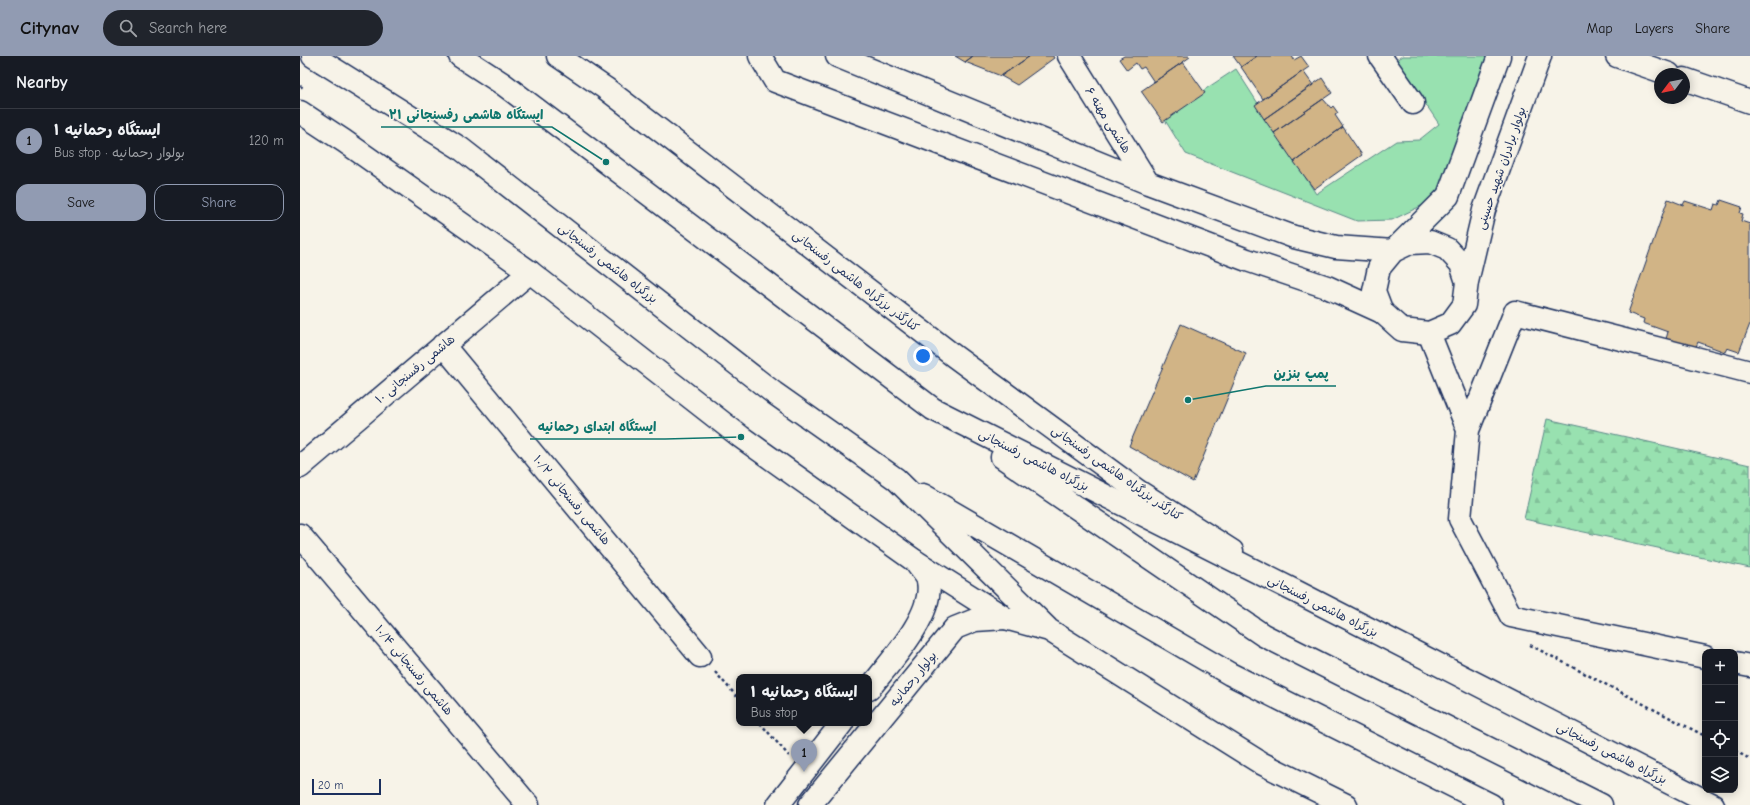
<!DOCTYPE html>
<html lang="en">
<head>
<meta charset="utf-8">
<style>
  :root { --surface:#171b24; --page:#20242c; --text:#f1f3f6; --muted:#9ea1a6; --line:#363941; --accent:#919bb2 }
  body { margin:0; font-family:"Comic Neue","Playpen Sans Arabic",sans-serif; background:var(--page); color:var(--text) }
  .controls { position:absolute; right:12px; bottom:12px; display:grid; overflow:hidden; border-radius:8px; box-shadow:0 2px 10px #0003 }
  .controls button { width:36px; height:36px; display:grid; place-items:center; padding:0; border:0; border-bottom:1px solid var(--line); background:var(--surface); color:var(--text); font:20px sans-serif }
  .compass { position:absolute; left:1354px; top:12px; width:36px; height:36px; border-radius:50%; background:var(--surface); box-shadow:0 2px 10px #0003; rotate:238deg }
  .scale { position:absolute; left:12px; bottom:10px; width:69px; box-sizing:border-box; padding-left:4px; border:2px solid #1b2f5e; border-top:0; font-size:11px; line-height:14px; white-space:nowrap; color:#1b2f5e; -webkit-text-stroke:3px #f7f3e8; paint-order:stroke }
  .you { position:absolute; left:623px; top:300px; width:14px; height:14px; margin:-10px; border:3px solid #fff; border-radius:50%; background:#1a73e8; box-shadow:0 0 0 6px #1a73e833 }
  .badge { display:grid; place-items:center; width:26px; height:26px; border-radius:50%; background:var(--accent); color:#111; font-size:13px; font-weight:700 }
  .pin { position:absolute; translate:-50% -33px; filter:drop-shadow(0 1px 2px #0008) }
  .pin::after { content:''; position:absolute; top:21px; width:14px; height:12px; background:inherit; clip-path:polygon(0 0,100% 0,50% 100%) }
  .popup { position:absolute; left:436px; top:618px; width:136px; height:52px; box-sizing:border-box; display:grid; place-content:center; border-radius:8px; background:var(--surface); filter:drop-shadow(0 1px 3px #0005); font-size:13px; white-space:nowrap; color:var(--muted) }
  .popup b { font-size:15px; color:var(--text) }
  .popup::after { content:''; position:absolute; left:50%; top:100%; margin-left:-8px; border:8px solid transparent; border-top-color:var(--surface) }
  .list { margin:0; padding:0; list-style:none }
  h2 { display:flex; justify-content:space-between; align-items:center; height:52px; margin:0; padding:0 16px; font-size:17px }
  h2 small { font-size:13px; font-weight:400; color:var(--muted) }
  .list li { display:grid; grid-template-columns:26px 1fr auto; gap:12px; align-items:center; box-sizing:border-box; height:64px; padding:0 16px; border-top:1px solid var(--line) }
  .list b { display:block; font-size:15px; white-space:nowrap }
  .list p { margin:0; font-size:13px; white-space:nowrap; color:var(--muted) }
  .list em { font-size:13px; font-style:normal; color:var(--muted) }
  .actions { display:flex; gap:8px; padding:12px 16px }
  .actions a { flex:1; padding:9px 0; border:1px solid var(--accent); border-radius:12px; text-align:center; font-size:14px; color:var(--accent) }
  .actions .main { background:var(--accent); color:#111 }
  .icon { flex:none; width:22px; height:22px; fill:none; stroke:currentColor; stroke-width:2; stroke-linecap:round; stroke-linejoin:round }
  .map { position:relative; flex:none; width:1450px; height:749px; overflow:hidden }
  header { display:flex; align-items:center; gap:24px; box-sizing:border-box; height:56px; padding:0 20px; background:var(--accent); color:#111 }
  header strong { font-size:19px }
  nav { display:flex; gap:22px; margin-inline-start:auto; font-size:14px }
  .search { width:280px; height:36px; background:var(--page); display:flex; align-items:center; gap:10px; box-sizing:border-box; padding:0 14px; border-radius:22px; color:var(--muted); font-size:15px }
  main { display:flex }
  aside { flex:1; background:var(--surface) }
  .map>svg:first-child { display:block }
</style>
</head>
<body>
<header>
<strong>Citynav</strong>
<div class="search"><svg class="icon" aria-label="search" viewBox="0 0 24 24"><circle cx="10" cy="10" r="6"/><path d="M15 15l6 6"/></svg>Search here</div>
<nav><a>Map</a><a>Layers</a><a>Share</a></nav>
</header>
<main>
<aside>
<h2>Nearby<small></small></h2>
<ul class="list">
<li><span class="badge">1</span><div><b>ایستگاه رحمانیه ۱</b><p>Bus stop · بولوار رحمانیه</p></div><em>120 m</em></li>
</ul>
<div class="actions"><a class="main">Save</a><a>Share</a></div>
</aside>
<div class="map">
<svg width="1450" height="749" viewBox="0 0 1450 749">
  <defs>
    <pattern id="forest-firs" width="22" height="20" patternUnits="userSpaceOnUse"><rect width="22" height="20" fill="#98e1b0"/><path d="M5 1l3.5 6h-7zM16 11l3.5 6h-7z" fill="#82c19a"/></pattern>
  </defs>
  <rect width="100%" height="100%" fill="#f7f3e8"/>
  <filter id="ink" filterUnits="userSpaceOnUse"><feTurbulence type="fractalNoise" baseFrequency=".025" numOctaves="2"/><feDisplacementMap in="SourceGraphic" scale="8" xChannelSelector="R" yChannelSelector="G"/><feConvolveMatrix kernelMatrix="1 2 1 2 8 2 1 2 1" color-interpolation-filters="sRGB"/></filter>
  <g filter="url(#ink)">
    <path fill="#98e1b0" stroke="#5a8887" d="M1102,0H1193L1151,119L1123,149L1092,164L1057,165L886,98L863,61L936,13L1016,138L1096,85L1119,84L1139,68L1096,4Z"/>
    <path fill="url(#forest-firs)" stroke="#5a8887" d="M1247,363L1450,409V512L1224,463Z"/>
    <path fill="#d1b486" stroke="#1b2f5e" d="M655,0H673L665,6Z
      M673,0H730L701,20L665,6Z
      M730,0H753L754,2L717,29L701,20Z
      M824,0H889L890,1L854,26L844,11L840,13L836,7L827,14L819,3Z
      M933,0H957L941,11Z
      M957,0H992L994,4L1001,0L1009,11L963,43L941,11Z
      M883,6L905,37L863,66L841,35Z
      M1003,15L1013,29L964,63L955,49Z
      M1022,22L1032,37L974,77L964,63Z
      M1023,43L1031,52L1033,50L1038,57L1035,59L1043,71L994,106L974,77Z
      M1043,71L1062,99L1014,133L994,106Z
      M1368,143L1383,149L1385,145L1413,154L1415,148L1419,149L1421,144L1442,151L1440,157L1443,158L1441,165L1450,168V268L1439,296L1427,292L1425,296L1398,286L1395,293L1366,283L1368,276L1343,267L1344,263L1328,257Z
      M881,268L946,297L893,426L829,390Z"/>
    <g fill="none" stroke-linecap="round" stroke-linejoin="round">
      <g stroke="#1b2f5e" stroke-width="25">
        <path id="minor" d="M460,0L475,25L947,204L1027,231L1082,256
          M537,0L848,127L994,181L1036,191L1093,195
          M769,0L848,127
          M1080,0L1113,47
          M1317,0L1369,18
          M1384,23L1450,46
          M1129,277L1168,374L1160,463L1211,560L1405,601
          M143,289L400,600
          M1168,374L1215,256L1450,316
          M0,411L230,216
          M0,479L228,749
          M1435,607L1450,610"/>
      </g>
      <g stroke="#1b2f5e" stroke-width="25">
        <path id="tertiary" d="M258,0L305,32L654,300L838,435L932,495
          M1096,192L1148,140L1199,0
          M1167,226L1161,208L1147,193L1130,186L1110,187L1093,195L1079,212L1074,235L1082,256L1102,274L1129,277L1150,268L1164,249L1167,226L1184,154L1240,0"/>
      </g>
      <g stroke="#1b2f5e" stroke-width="25">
        <path id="secondary" d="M569,633C589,607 635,559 628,525C627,519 618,511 615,505
          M478,749L542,667
          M510,749L655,572L675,564L705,562"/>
      </g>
      <g stroke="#1b2f5e" stroke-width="25">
        <path id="trunk" d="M13,0L160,92L474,337L596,423L747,572
          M160,0L203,28L633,353L997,536L1413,749
          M0,56L44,85L230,216L441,381L615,505L705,562L749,574L961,707L1046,749
          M702,401L963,579L1301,749
          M623,439L930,618L1191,749"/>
      </g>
      <path stroke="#1b2f5e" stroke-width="2.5" stroke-dasharray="3 3" stroke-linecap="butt" d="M0,30L5,33
        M1230,589L1405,680
        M415,616L439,643
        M460,667L489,700
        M1435,695L1450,703"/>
      <use href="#minor" stroke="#f7f3e8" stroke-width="22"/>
      <use href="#tertiary" stroke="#f7f3e8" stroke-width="22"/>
      <use href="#secondary" stroke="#f7f3e8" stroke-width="22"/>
      <use href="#trunk" stroke="#f7f3e8" stroke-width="22"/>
    </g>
  </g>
  <g text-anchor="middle" stroke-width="3" stroke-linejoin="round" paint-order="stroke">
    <g font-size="12" fill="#1b2f5e" stroke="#f7f3e8">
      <text transform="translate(808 64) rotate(58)" y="4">هاشمی مهنه ۶</text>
      <text transform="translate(1201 112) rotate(-71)" y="4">بولوار برادران شهید حسینی</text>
      <text transform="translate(308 207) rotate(38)" y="4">بزرگراه هاشمی رفسنجانی</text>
      <text transform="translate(556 225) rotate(38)" y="4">کنارگذر بزرگراه هاشمی رفسنجانی</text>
      <text transform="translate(115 313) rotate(-40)" y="4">هاشمی رفسنجانی ۱۰</text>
      <text transform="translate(734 404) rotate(27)" y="4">بزرگراه هاشمی رفسنجانی</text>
      <text transform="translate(817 417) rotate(35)" y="4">کنارگذر بزرگراه هاشمی رفسنجانی</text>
      <text transform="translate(272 444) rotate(50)" y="4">هاشمی رفسنجانی ۱۰/۲</text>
      <text transform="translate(1023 550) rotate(27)" y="4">بزرگراه هاشمی رفسنجانی</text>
      <text transform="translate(114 614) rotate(50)" y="4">هاشمی رفسنجانی ۱۰/۴</text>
      <text transform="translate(613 623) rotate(-51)" y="4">بولوار رحمانیه</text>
      <text transform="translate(1312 697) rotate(27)" y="4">بزرگراه هاشمی رفسنجانی</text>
    </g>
  </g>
  <path fill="none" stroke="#0f766e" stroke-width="1.5" d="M306 106L252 71H81M888 344L966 330H1036M441 381L365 383H230"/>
  <g fill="#0f766e" stroke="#f7f3e8" stroke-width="1.5">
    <circle cx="306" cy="106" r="4"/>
    <circle cx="888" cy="344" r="4"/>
    <circle cx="441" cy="381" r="4"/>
  </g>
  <g font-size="13" text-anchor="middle" font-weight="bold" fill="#0f766e" stroke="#f7f3e8" stroke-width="3" stroke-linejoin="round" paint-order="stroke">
    <text x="166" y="63">ایستگاه هاشمی رفسنجانی ۲۱</text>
    <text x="1001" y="322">پمپ بنزین</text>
    <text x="297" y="375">ایستگاه ابتدای رحمانیه</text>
  </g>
</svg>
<div class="controls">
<button>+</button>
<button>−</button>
<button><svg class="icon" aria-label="locate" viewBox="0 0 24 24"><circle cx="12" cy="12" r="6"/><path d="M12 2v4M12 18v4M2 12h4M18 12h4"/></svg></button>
<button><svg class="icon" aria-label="layers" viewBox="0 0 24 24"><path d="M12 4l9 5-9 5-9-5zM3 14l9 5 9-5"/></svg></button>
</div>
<svg class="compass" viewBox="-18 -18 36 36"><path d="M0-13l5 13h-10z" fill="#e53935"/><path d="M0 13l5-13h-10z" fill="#9ea1a6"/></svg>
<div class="scale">20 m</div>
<div class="you"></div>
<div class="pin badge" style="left:504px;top:716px">1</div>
<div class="popup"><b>ایستگاه رحمانیه ۱</b>Bus stop</div>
</div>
</main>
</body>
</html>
